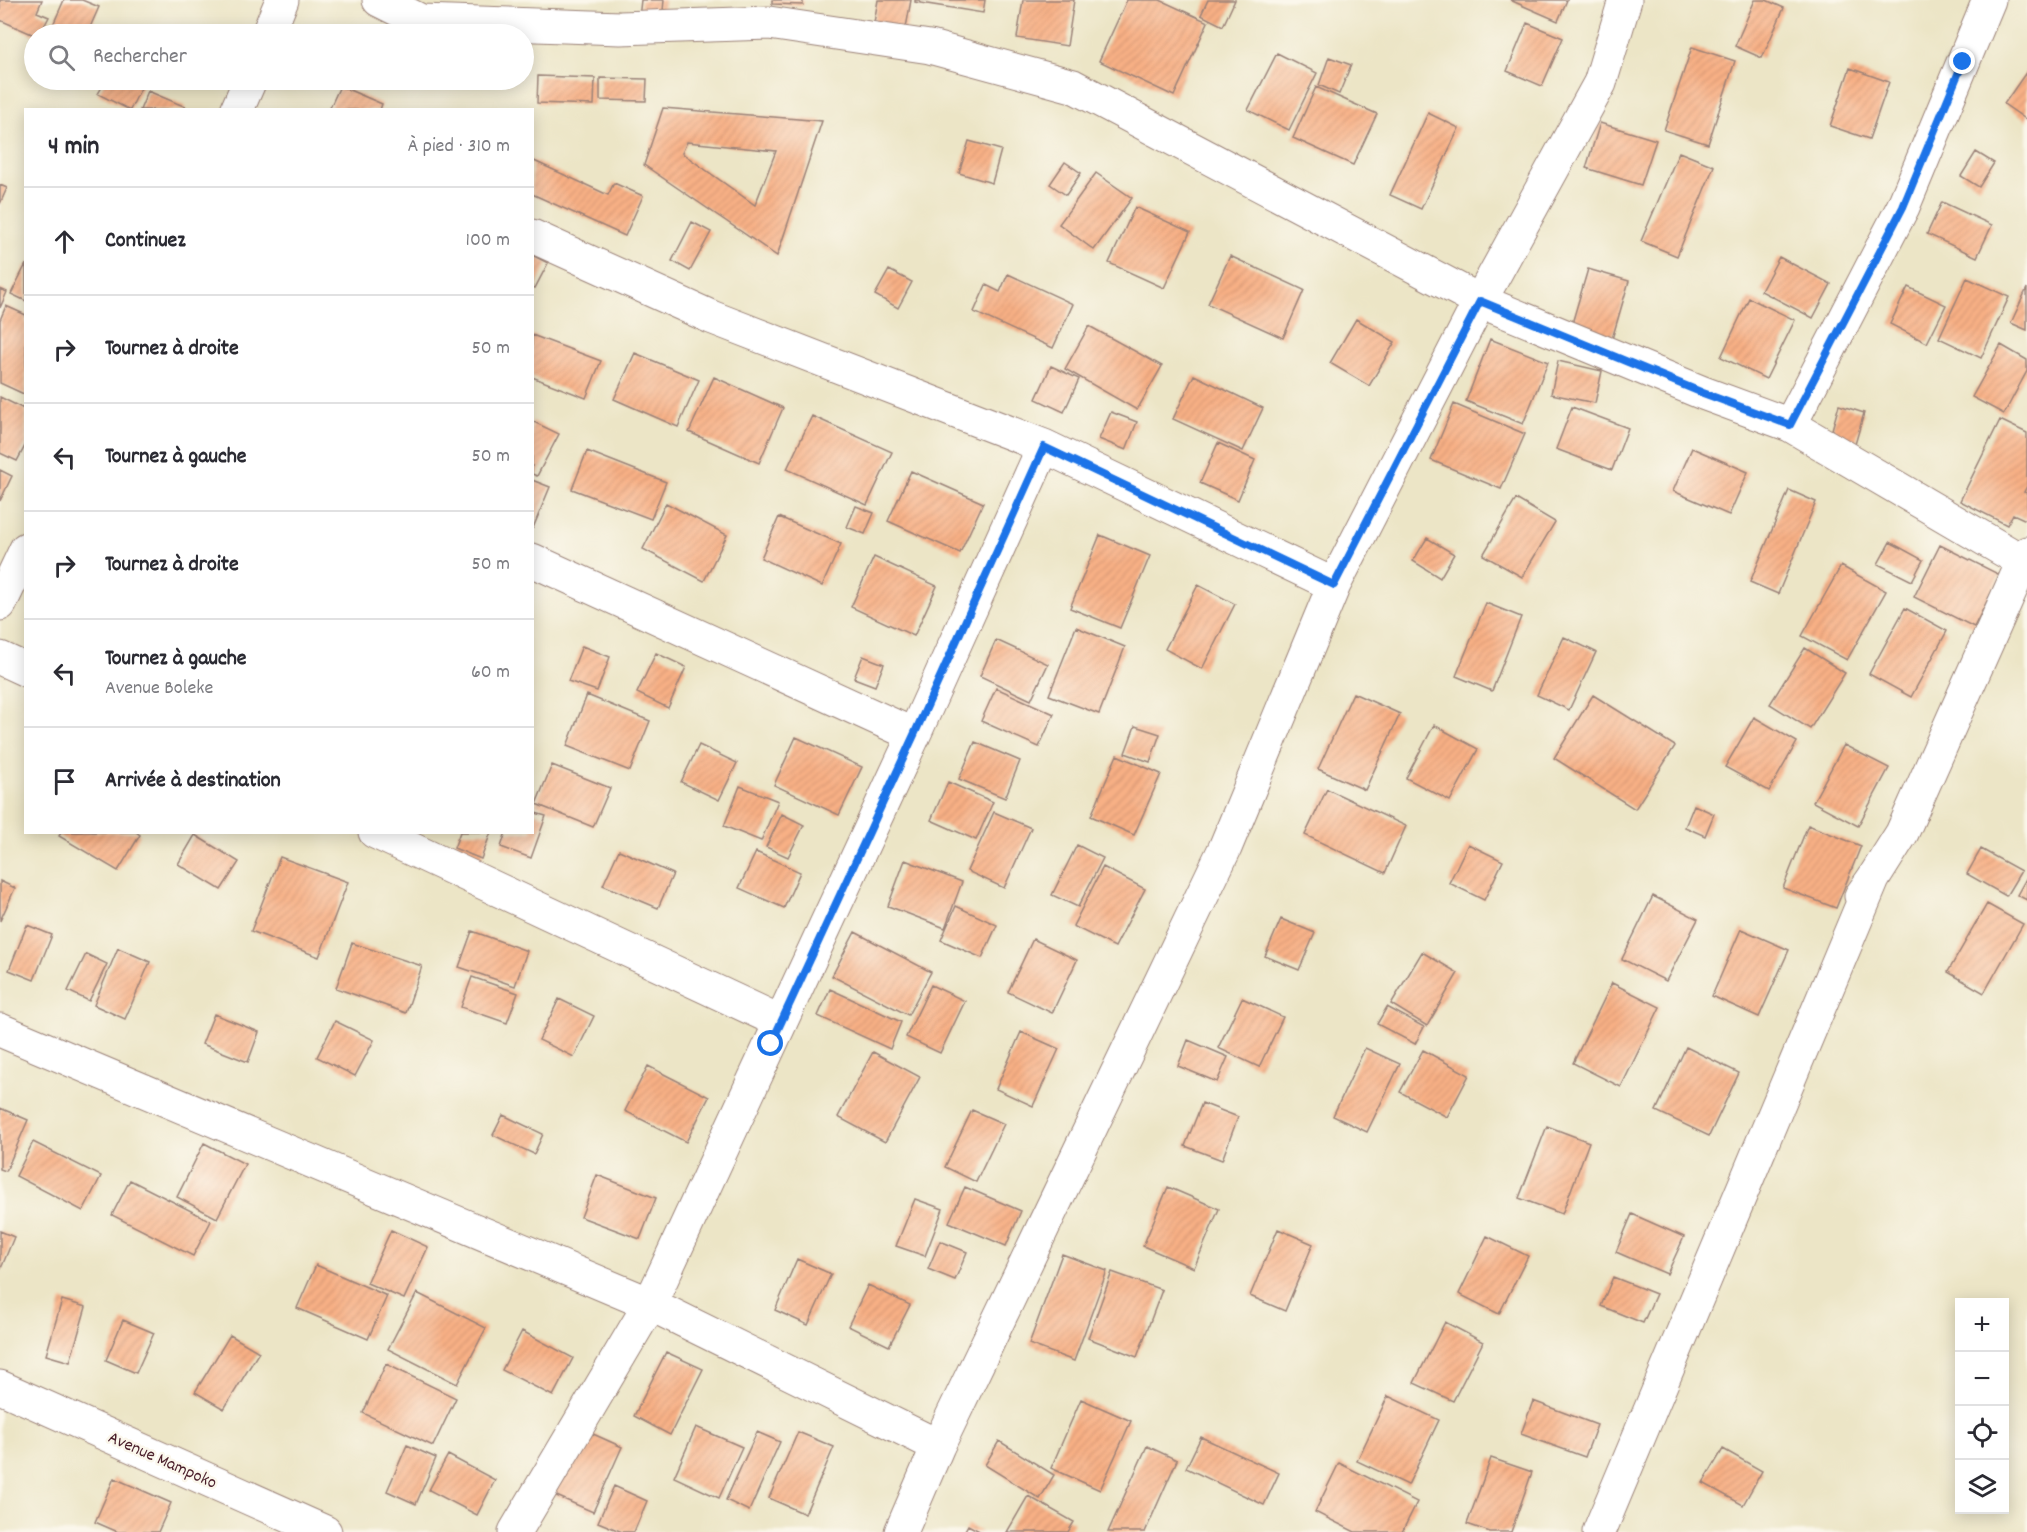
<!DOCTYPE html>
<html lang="fr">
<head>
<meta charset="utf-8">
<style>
  :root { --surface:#fff; --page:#f2f2f3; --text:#2b2b33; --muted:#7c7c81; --line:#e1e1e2 }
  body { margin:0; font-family:Dekko,sans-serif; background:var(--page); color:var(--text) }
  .controls { position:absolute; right:18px; bottom:18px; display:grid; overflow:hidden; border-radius:0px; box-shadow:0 3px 15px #0003 }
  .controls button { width:54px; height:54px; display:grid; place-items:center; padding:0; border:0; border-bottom:2px solid var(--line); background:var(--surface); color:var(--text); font:30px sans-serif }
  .stop { position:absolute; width:18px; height:18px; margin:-14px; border:4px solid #1a73e8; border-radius:50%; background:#fff }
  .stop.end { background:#1a73e8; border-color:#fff; box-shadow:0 2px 6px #0008 }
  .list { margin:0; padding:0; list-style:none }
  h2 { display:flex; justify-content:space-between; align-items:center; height:78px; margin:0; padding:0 24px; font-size:26px }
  h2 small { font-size:20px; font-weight:400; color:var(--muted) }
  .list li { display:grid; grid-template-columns:39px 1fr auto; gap:18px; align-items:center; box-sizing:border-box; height:108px; padding:0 24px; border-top:2px solid var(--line) }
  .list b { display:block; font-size:22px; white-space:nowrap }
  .list p { margin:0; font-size:20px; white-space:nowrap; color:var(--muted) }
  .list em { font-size:20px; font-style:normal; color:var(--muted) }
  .icon { flex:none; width:33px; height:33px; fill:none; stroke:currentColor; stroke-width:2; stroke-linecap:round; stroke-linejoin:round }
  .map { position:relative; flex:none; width:2027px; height:1532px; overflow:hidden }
  .search { position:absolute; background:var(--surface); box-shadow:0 3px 15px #0003; left:24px; top:24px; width:510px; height:66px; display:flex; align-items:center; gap:15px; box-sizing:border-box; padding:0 21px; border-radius:33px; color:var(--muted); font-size:22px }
  .panel { position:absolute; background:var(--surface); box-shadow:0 3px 15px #0003; left:24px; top:108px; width:510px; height:726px; border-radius:0px }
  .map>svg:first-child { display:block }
</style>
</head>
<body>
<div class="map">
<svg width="2027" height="1532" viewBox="0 0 2027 1532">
  <defs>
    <pattern id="building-hatch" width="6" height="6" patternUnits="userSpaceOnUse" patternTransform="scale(1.5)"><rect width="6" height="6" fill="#f8b085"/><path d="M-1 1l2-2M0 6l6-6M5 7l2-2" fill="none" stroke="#d69773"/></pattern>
  </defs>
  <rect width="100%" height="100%" fill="#fbf7ec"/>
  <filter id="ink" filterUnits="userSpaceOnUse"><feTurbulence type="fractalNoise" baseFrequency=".0167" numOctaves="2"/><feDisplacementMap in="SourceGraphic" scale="12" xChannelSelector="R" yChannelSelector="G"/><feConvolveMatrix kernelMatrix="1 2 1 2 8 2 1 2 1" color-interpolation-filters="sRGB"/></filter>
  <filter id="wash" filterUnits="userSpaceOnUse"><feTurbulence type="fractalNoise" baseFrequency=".008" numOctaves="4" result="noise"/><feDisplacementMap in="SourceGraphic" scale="24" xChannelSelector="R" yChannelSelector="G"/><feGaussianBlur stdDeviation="1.35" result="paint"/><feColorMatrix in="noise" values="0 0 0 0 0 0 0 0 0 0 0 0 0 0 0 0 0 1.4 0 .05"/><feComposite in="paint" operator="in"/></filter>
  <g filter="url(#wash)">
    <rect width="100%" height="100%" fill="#ece5c6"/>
    <g id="blocks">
      <path fill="url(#building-hatch)" fill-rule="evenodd" d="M0,0H42L37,12L49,17L40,34L34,35L0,20Z
        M64,0H82L99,7L87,34H49Z
        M641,0H664L662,21L639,18Z
        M772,0H803V5L772,4Z
        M878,0H911L904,39L872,34Z
        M915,0H985L983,13L915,2Z
        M1023,0H1074L1067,46L1017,38Z
        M1127,0H1160L1208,22L1174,96L1099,61Z
        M1208,0H1235L1223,26L1201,15Z
        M1510,0H1567L1558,21Z
        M1755,0H1766L1784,8L1762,58L1735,46Z
        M1527,23L1563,38L1542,86L1507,71Z
        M1692,47L1735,61L1708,144L1664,130Z
        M1277,53L1317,73L1289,130L1248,110Z
        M1329,57L1351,65L1339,94L1319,85Z
        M1850,68L1889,82L1869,139L1830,126Z
        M2027,71V120L2004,104Z
        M538,76L595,78L594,105L537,103Z
        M600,78L647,79L646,101L600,100Z
        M106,80H145L130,110L98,94Z
        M340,86L382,104L380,110H329Z
        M1316,87L1377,114L1353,165L1293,138Z
        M148,91L186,107L184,110H140Z
        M663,108L822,121L777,256L644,165ZM687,142L776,151L755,205L682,153Z
        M1428,113L1459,128L1421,209L1390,195Z
        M1600,123L1656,140L1641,185L1586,168Z
        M969,141L1001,150L992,183L959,173Z
        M1679,152L1714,166L1677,256L1641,241Z
        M1976,152L1994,163L1979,187L1961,176Z
        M532,160L608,195L614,183L643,196L625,236L532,194Z
        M1065,162L1081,173L1066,195L1050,184Z
        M1096,173L1132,198L1094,250L1059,224Z
        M0,185L7,188L0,204Z
        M1942,202L1992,225L1977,257L1927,234Z
        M1135,207L1190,232L1164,288L1109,263Z
        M692,222L711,232L690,271L672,261Z
        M532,255L548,263L535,288L532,287Z
        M1230,256L1304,290L1283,338L1208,304Z
        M1779,257L1831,284L1813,318L1761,291Z
        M26,264V301L11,294Z
        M1588,269L1629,281L1612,339L1571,327Z
        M889,270L912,282L898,308L875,295Z
        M1008,274L1073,304L1053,348L974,312L986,285L1000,292Z
        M1967,278L2009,297L1981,358L1939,338Z
        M1908,287L1946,305L1927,343L1890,324Z
        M2027,288V330L2011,323Z
        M0,289L7,292L0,308Z
        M1749,298L1795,320L1766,379L1721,357Z
        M6,306L26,315V395L0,383V320Z
        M1356,319L1395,342L1369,386L1330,363Z
        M1089,326L1162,366L1137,410L1065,369Z
        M532,335L601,361L586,398L532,377Z
        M1490,339L1548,362L1523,424L1466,401Z
        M2001,345L2027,360V371L2004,414L1972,397Z
        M635,353L699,380L678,427L614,399Z
        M1558,361L1602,371L1595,403L1551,394Z
        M1051,366L1079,379L1064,412L1036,399Z
        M1194,375L1263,408L1243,451L1173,419Z
        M714,377L783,408L759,463L689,432Z
        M0,397L26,410V444L17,461L0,453Z
        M1454,404L1525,434L1501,489L1431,460Z
        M1839,405L1864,413L1852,455L1827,447Z
        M1572,407L1628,428L1612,470L1556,449Z
        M1111,412L1137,422L1126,450L1099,439Z
        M812,416L892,452L867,505L787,469Z
        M2000,420L2027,433V486L2024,492L2027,493V518L2026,520L2013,514L2007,525L1960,501Z
        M532,421L559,434L537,476L532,474Z
        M1218,443L1255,460L1238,500L1200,483Z
        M1692,448L1748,472L1729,515L1673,491Z
        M587,451L666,482L651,519L572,489Z
        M0,470L12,476L0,501Z
        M911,471L983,503L960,553L888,521Z
        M532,480L550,487L533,528H532Z
        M1789,490L1816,502L1778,594L1750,582Z
        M1516,499L1555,522L1522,577L1483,555Z
        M666,503L727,535L704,581L643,549Z
        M856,506L874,513L865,534L847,527Z
        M779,517L841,544L822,586L761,558Z
        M1100,535L1150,556L1120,628L1070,608Z
        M1427,538L1454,554L1440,578L1413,561Z
        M1890,542L1923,560L1912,581L1878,564Z
        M1940,545L2000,575L1974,627L1914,597Z
        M874,557L937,586L914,636L851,607Z
        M1841,566L1886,591L1847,660L1802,636Z
        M1198,585L1235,604L1202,669L1165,649Z
        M1486,603L1521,617L1492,691L1456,676Z
        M1905,608L1947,631L1911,697L1869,674Z
        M1076,627L1125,647L1099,714L1049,695Z
        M1564,637L1596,652L1569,710L1537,695Z
        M996,640L1048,664L1031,700L980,676Z
        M582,646L610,657L597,691L568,681Z
        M1805,648L1845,673L1810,729L1770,704Z
        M656,653L686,667L668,708L637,693Z
        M863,656L884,664L875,686L854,678Z
        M996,688L1054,714L1039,747L981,721Z
        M1353,693L1400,714L1365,790L1318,769Z
        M587,695L650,721L630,771L567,746Z
        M1593,695L1675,746L1635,809L1554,758Z
        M1754,717L1797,742L1769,791L1725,767Z
        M1434,725L1478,749L1450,801L1406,778Z
        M1135,726L1160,734L1150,762L1125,753Z
        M796,737L862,767L839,815L774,785Z
        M975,742L1020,761L1005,798L959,779Z
        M699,745L737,763L719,800L681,782Z
        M1844,745L1889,768L1858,826L1813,802Z
        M1117,755L1161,774L1134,835L1091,816Z
        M552,765L610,788L593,827L536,804Z
        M948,782L993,802L976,840L931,820Z
        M740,786L778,801L761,841L724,826Z
        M1327,789L1406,826L1385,873L1305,835Z
        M1694,805L1714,814L1705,836L1685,827Z
        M532,812L546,816L531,858L501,847L506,832H532Z
        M994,812L1031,828L1004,888L967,871Z
        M782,814L804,825L788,857L766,847Z
        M1808,825L1861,846L1836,908L1783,888Z
        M61,832H136L140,835L118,871L59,836Z
        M460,832H491L481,859L454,848Z
        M195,835L239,862L221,890L178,864Z
        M1468,844L1503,861L1484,900L1449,883Z
        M1077,845L1103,858L1078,907L1052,895Z
        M1981,849L2021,871L2006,896L1967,874Z
        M619,850L673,874L658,908L603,885Z
        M756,852L800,872L784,908L739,888Z
        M280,857L348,882L319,957L251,931Z
        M905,860L962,882L945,928L888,906Z
        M1103,867L1145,889L1115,947L1073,926Z
        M2027,877V900L2017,895Z
        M0,881L15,888L0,921Z
        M1653,896L1698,919L1666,981L1622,959Z
        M1987,904L2023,924L1984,993L1948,972Z
        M956,906L997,925L982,958L941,940Z
        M1281,919L1315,933L1299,970L1265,956Z
        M27,925L52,935L34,980L9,970Z
        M1741,929L1789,950L1759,1017L1712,996Z
        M472,931L527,951L515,986L459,967Z
        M855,932L931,972L908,1015L832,976Z
        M1033,939L1077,960L1052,1013L1008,992Z
        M352,943L422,966L406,1013L336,988Z
        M118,948L150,962L125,1019L94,1005Z
        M1422,952L1458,973L1427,1026L1391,1004Z
        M86,954L107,964L89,1001L68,991Z
        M472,977L518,993L507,1023L461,1007Z
        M1612,983L1660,1007L1621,1087L1573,1063Z
        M931,985L965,1001L940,1053L906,1037Z
        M830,989L901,1022L890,1049L818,1016Z
        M1242,998L1283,1017L1259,1067L1218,1048Z
        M559,999L594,1016L574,1057L539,1040Z
        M1387,1007L1424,1027L1415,1044L1377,1024Z
        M214,1014L259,1032L248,1062L202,1044Z
        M335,1021L374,1040L355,1076L317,1057Z
        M1021,1032L1059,1049L1033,1106L996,1089Z
        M1188,1040L1228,1057L1217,1082L1178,1066Z
        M1686,1047L1739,1073L1709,1136L1656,1111Z
        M1365,1048L1400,1064L1367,1132L1333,1116Z
        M1423,1050L1469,1075L1447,1117L1400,1092Z
        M873,1052L920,1077L885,1142L838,1117Z
        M648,1066L709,1097L686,1142L625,1111Z
        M1202,1103L1238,1117L1222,1160L1185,1146Z
        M0,1108L28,1120L6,1171L0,1169Z
        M972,1110L1004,1124L976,1182L945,1167Z
        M503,1115L543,1134L534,1154L493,1135Z
        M1547,1126L1589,1142L1562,1214L1519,1198Z
        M33,1142L101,1176L83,1211L16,1176Z
        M204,1143L245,1164L217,1218L177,1197Z
        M597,1175L656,1198L640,1239L581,1217Z
        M130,1180L211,1221L193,1256L112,1215Z
        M965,1187L1021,1211L1006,1246L949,1222Z
        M1168,1187L1219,1209L1194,1268L1143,1246Z
        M915,1199L943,1209L925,1256L896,1246Z
        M1632,1214L1684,1237L1667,1274L1616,1252Z
        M1278,1229L1313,1244L1285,1311L1250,1296Z
        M391,1230L428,1247L404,1299L367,1283Z
        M0,1231L14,1237L0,1271Z
        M1487,1236L1528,1256L1499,1314L1459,1294Z
        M940,1241L967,1252L955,1280L928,1269Z
        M1062,1254L1107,1271L1074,1361L1029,1344Z
        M797,1259L831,1274L808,1325L775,1310Z
        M316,1265L387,1296L368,1339L297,1308Z
        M1112,1272L1162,1290L1137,1357L1088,1338Z
        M1613,1277L1656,1294L1643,1323L1601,1306Z
        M868,1285L910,1305L889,1346L848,1326Z
        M417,1293L486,1328L457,1384L388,1349Z
        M62,1300L86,1307L70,1362L46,1355Z
        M123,1320L154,1333L136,1373L106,1360Z
        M1445,1322L1483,1342L1453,1401L1414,1383Z
        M522,1331L573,1358L553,1396L502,1370Z
        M230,1335L259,1352L224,1409L195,1392Z
        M666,1352L703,1369L670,1435L634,1416Z
        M386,1364L456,1398L433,1446L363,1413Z
        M1388,1396L1439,1420L1408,1485L1357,1461Z
        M1081,1399L1131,1421L1100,1490L1051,1468Z
        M1533,1401L1597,1425L1585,1457L1521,1434Z
        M696,1427L742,1447L719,1498L674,1477Z
        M582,1429L622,1447L593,1512L552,1494Z
        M757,1432L780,1442L749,1511L726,1500Z
        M798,1432L834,1447L805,1514L769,1498Z
        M1201,1437L1279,1473L1264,1505L1186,1468Z
        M999,1441L1054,1475L1040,1499L985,1465Z
        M407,1445L436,1458L416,1504L387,1491Z
        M1147,1446L1177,1460L1145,1532H1108Z
        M1723,1449L1762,1471L1743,1505L1703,1483Z
        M448,1455L495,1480L477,1515L429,1490Z
        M1491,1458L1532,1472L1511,1532H1490L1467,1524Z
        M1339,1463L1417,1502L1402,1532H1355L1315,1512Z
        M114,1478L171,1503L158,1532H118L95,1522Z
        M614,1486L647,1501L634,1532H622L598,1522Z
        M1028,1496L1074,1522L1068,1532H1007Z
        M968,1525L981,1532H964Z"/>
    </g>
  </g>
  <g filter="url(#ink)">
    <use href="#blocks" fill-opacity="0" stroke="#9b8278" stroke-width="1.5"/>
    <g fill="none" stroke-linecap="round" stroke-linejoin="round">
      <g stroke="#9b8278" stroke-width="35">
        <path id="minor" d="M379,0L421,21L620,28L769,23L930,47L1073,86L1480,301L1703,393L1790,425L2022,561
          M268,34L282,0
          M237,110L250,80
          M532,236L711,317L1044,446L1334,585
          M1790,425L1903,207L1989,0
          M532,560L914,735
          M0,604L26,549
          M0,658L26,670
          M375,832L781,1022
          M1861,896L1873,879L1902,833L2027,553
          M0,1030L650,1304L938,1446
          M0,1387L325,1532
          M515,1532L650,1304L914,735L1044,446
          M901,1532L938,1446L1225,848L1334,585L1480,301L1600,83L1625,0
          M1599,1532L1873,879"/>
      </g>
      <use href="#minor" stroke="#fff" stroke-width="33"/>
    </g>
  </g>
  <g fill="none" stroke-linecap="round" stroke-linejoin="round" filter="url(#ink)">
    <path stroke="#1a73e8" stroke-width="8" d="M771,1044L914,735L1044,447L1334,585L1480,301L1703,393L1790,425L1903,207L1963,62"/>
  </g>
  <g text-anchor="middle" stroke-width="5" stroke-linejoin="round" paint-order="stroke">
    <g font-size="18" fill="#4a1f2b" stroke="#fbf7ec">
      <text transform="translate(163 1459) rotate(24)" y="6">Avenue Mampoko</text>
    </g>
  </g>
</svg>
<div class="controls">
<button>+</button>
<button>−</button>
<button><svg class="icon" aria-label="locate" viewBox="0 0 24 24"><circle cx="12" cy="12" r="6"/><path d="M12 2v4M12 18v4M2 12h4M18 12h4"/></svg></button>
<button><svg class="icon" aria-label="layers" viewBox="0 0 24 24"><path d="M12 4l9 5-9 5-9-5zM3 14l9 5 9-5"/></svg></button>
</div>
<div class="stop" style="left:771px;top:1044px"></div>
<div class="stop end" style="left:1963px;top:62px"></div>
<div class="search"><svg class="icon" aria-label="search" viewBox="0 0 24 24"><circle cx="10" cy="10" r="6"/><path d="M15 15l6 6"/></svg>Rechercher</div>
<section class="panel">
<h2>4 min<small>À pied · 310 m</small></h2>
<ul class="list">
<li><svg class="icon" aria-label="ahead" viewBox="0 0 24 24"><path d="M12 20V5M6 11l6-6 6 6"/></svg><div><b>Continuez</b></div><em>100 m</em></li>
<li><svg class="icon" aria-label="right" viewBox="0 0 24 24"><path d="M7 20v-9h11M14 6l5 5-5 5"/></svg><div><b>Tournez à droite</b></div><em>50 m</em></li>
<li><svg class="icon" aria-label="left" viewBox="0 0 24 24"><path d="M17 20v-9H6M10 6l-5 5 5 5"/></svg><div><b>Tournez à gauche</b></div><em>50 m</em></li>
<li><svg class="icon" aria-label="right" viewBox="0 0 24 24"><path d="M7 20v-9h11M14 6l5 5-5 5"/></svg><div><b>Tournez à droite</b></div><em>50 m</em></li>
<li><svg class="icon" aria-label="left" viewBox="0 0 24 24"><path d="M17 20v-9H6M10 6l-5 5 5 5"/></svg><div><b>Tournez à gauche</b><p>Avenue Boleke</p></div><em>60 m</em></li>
<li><svg class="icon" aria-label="arrive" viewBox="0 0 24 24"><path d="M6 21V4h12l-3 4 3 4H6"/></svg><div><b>Arrivée à destination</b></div></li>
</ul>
</section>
</div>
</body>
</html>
